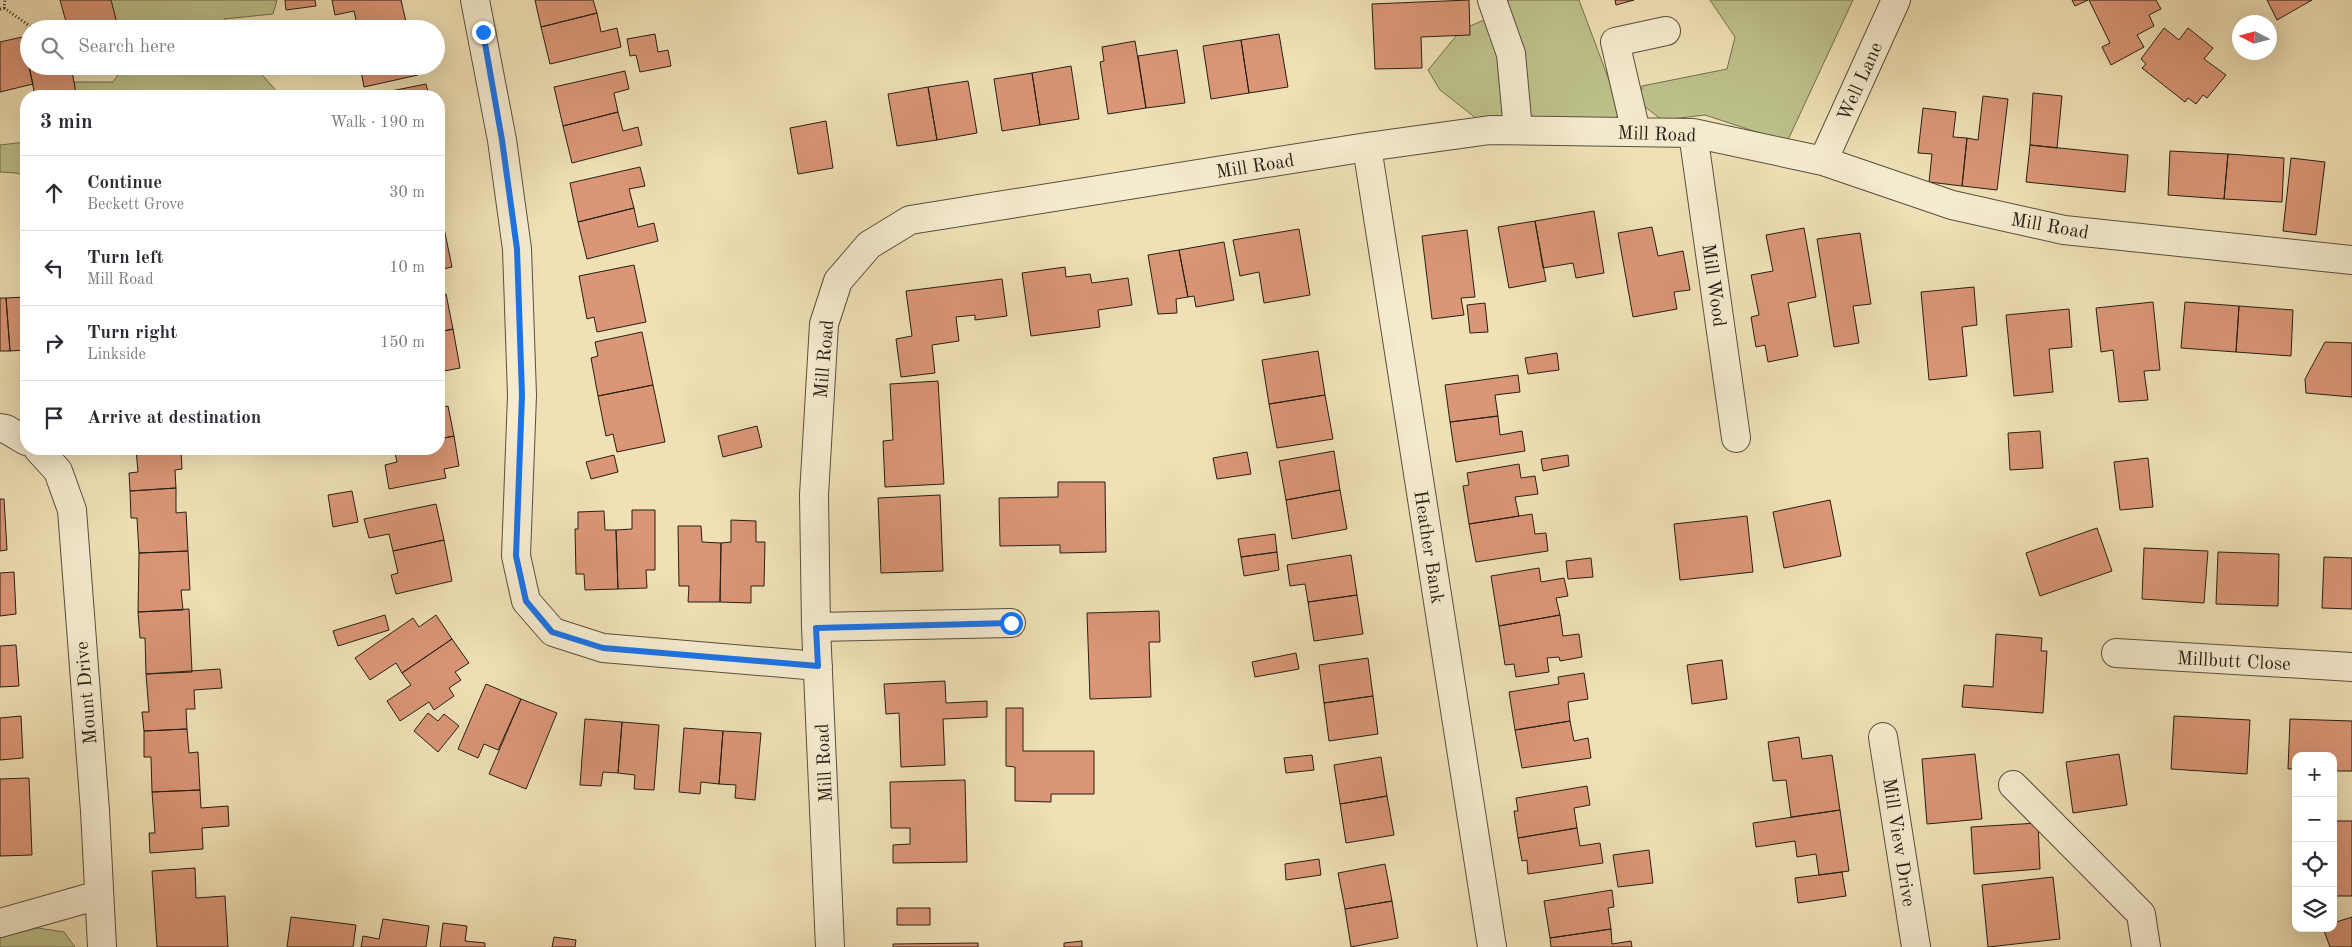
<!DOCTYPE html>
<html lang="en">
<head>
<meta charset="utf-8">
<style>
  :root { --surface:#fff; --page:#f7f7f7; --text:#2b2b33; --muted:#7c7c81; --line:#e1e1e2 }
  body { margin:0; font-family:"Old Standard TT",serif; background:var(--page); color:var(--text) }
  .controls { position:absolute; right:15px; bottom:15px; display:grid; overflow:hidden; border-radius:10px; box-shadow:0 5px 20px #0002 }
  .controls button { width:45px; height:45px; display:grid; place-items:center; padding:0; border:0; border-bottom:1px solid var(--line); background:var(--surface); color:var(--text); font:25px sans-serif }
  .compass { position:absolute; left:2232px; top:15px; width:45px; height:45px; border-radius:50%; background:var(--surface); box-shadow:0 5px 20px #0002; rotate:276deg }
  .stop { position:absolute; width:15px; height:15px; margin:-11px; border:4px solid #1a73e8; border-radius:50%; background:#fff }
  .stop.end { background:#1a73e8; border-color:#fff; box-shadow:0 1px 5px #0008 }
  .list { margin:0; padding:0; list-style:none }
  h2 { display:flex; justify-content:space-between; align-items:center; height:65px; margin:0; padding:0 20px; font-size:21px }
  h2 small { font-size:16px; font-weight:400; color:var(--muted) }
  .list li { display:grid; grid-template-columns:32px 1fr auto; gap:15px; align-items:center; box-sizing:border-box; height:75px; padding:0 20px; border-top:1px solid var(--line) }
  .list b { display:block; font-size:19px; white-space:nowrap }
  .list p { margin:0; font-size:16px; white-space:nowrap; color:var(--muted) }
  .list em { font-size:16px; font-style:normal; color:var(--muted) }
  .icon { flex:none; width:28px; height:28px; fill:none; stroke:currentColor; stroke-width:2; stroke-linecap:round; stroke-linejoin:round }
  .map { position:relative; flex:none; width:2352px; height:947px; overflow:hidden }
  .search { position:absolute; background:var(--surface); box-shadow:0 5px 20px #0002; left:20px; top:20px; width:425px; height:55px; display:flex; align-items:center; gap:12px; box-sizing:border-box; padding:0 18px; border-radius:28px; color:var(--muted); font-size:19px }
  .panel { position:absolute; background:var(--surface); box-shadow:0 5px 20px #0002; left:20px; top:90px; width:425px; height:365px; border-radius:20px }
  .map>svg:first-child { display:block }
</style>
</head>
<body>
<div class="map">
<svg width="2352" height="947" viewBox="0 0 2352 947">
  <rect width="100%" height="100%" fill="#efe0b5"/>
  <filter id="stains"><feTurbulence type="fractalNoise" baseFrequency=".004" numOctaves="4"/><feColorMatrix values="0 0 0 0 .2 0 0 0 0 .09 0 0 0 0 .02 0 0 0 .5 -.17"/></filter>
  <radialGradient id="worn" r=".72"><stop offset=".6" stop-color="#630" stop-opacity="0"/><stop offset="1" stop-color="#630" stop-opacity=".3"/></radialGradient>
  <path fill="#bdc18b" stroke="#727050" d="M109,0H277L273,14L224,19L231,29H96Z
    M1508,0H1579L1619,107L1616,122L1486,126L1440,90L1428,70L1461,30L1507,10Z
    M1710,0H1853L1787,142L1705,115L1662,120L1640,103L1642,86L1727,69L1735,37Z
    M124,66H254L281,96H53L74,82H113Z
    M26,140V176L16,173L0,172V145L25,142Z
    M38,928L64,932L75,947H0V937Z"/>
  <path fill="#da9676" stroke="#271f16" d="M60,0H111L117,23L96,29H68Z
    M285,0H315L316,6L286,10Z
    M332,0H401L406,22L378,29H358L354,11L335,15Z
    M535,0H593L597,13L541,27Z
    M1469,0L1470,35L1421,37L1422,68L1375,69L1372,4Z
    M1615,0H1634L1616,5Z
    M2072,0H2088L2075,6Z
    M2089,0H2156L2161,9L2149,15L2154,26L2137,35L2144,47L2111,65L2102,47L2110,43Z
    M2267,0H2312L2277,20Z
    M597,13L601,32L617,28L621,47L550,64L541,27Z
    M406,22L408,29H378Z
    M2164,28L2179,40L2188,28L2213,48L2204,59L2226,75L2207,98L2203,95L2196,104L2188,98L2185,102L2142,68L2146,64L2141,59Z
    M655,34L658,52L668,50L671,66L640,72L636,55L630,56L627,39Z
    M1279,34L1288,87L1249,93L1241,40Z
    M22,37L33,84L0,92V42Z
    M1241,40L1249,93L1211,99L1203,46Z
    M1135,41L1146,108L1108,114L1100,62L1104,61L1102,47Z
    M1177,50L1185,103L1146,108L1138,56Z
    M29,66H71L76,93L62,96H35Z
    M360,66H416L418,75L364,87Z
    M1071,66L1079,119L1040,125L1032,73Z
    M625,71L629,89L614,93L618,112L563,126L554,87Z
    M1032,73L1040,125L1002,131L994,79Z
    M968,81L977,133L937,140L928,87Z
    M426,84L429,96H366Z
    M928,87L937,140L897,146L888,94Z
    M2033,93L2062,96L2057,148L2030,145Z
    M1983,96L2008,99L1997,190L1962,186L1967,138L1978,140Z
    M1923,108L1956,112L1953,137L1967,138L1962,186L1929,182L1932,154L1918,153Z
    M618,112L623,131L638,127L642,145L572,163L563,126Z
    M826,121L833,168L798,174L790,128Z
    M2030,145L2128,155L2125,192L2026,182Z
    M2170,151L2228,154L2224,199L2168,195Z
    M2228,154L2284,158L2282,202L2224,199Z
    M2291,158L2325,162L2316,235L2283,231Z
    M640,167L645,186L629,189L634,208L578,222L570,183Z
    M439,204L444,228L439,229Z
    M634,208L638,227L654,223L658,241L587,259L578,222Z
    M1594,211L1604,273L1576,278L1573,263L1543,268L1535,221Z
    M1535,221L1546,281L1509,288L1498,227Z
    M1652,227L1658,256L1683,251L1690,290L1674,292L1677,309L1633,317L1618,233Z
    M444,228L452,267L439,270V229Z
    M1804,228L1816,297L1788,303L1798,356L1768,362L1765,345L1756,347L1751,317L1759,315L1751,275L1773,271L1766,235Z
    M1299,229L1310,295L1264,303L1259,272L1240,276L1233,240Z
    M1467,230L1475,297L1461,298L1464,315L1432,319L1422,236Z
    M1860,233L1871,304L1853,306L1859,343L1834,347L1817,239Z
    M1224,242L1234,300L1196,307L1194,296L1188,297L1179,250Z
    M1179,250L1188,297L1176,299L1177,313L1158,314L1148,255Z
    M634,265L646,322L597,332L594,317L587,319L579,276Z
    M1065,267L1066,277L1090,274L1092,283L1128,278L1132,305L1098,310L1100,327L1031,336L1022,273Z
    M1002,279L1007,316L975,320V315L956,317L959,341L932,345L935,373L901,377L896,339L912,336L906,291Z
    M1974,287L1977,325L1962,327L1967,376L1929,380L1921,292Z
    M446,294L453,329L439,332V296Z
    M26,297V350L10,351L6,298Z
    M0,298H6L10,351H0Z
    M2153,302L2160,370L2144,371L2148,400L2119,402L2113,350L2101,352L2096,308Z
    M2185,302L2239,306L2236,352L2181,348Z
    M1485,303L1488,332L1470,333L1467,305Z
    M2239,306L2293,310L2291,356L2236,352Z
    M2069,309L2072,347L2049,349L2053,392L2014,396L2006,315Z
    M453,329L460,368L439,372V332Z
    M642,332L653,385L598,396L591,358L598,356L595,342Z
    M2325,342L2352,343V397L2306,393L2305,379Z
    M1318,351L1325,395L1269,404L1262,360Z
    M1557,353L1559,370L1528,374L1525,358Z
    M1518,375L1520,392L1495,395L1498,416L1450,422L1445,385Z
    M938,381L944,484L885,487L883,441L893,440L890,384Z
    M653,385L665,442L617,452L613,434L606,436L598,396Z
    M1325,395L1333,439L1277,448L1269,404Z
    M448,406L454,436L439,439V408Z
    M1498,416L1500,435L1522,431L1525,451L1456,462L1450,422Z
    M757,426L762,447L723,457L718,436Z
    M2040,431L2043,468L2010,470L2008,433Z
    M454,436L459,466L444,469L446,478L389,489L385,465L397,462L394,449H439V439Z
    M136,449H181L182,469L175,470L176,488L130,491L129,473L138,472Z
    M1334,451L1340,490L1286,500L1279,461Z
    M1247,452L1251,474L1217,479L1213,458Z
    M614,455L618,472L591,479L586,462Z
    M1568,455L1569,466L1543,471L1541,459Z
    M2148,458L2153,507L2120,510L2114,462Z
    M1519,464L1521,478L1535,476L1538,494L1515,497L1519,516L1469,524L1463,486L1469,485L1467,473Z
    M1058,482H1105L1106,552L1060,553V545L1000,546L999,498L1058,497Z
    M176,488V513L186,512L188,551L139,553L137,518H131L130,491Z
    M1340,490L1347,529L1292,539L1286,500Z
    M352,491L358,522L333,527L328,495Z
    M940,495L943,571L881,573L878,498Z
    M0,499H4L7,550L0,551Z
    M1830,500L1841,556L1784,568L1773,512Z
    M436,504L444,540L393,551L389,534L369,538L364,519Z
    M632,510H655V570H646L647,588L618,589L616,530L632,529Z
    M604,511L605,530H616L618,589L585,590L584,574H576L575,529H578V512Z
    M1532,514L1535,534L1546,533L1548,551L1476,562L1469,524Z
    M1747,516L1753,572L1680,580L1674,524Z
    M731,520L756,521V542H765L764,586H751V603L720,602L721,543L731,542Z
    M678,526H701L702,542L721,543L720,602H688L689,586H679Z
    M2097,528L2112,571L2040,596L2026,553Z
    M1275,534L1277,552L1241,557L1238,539Z
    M444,540L452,581L396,594L391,575L398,573L393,551Z
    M2144,548L2208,551L2204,603L2142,599Z
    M188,551L190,590H181L183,610L138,612L139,553Z
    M1277,552L1279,570L1244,576L1241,557Z
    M2218,552L2279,554L2278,606L2216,604Z
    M1351,555L1357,595L1308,602L1305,584L1290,586L1287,565Z
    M2324,557L2352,558V609L2322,608Z
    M1591,558L1593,577L1568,579L1566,561Z
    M1539,568L1541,582L1564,578L1568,596L1556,598L1560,615L1499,626L1491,576Z
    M14,572L16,614L0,616V573Z
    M1357,595L1363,634L1314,641L1308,602Z
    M189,609L192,672L146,674L145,638H140L138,612Z
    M1159,611L1160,642H1149L1151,697L1090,699L1087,613Z
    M385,615L389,630L338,646L333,631Z
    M436,615L452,639L402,673L396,663L370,680L355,658L413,618L419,627Z
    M1560,615L1563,636L1579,634L1582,657L1560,661L1559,657L1547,658L1549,672L1516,677L1514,664L1505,665L1499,626Z
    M1996,634L2042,638L2041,651H2047L2043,713L1962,707L1964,685L1993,687Z
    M452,639L469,663L455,672L461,680L449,688L454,696L434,710L429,702L400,721L387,701L411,685L402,673Z
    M16,645L19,686L0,687V646Z
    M1296,653L1299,669L1255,677L1252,662Z
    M1368,658L1373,696L1324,703L1319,665Z
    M1722,660L1727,699L1692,704L1687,665Z
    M220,669L222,688L194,690L195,709H186L187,729L144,731L142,712H149L146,674Z
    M1584,673L1588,699L1568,702L1570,721L1515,730L1509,692L1559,684L1558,677Z
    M945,681L946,703L987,701V717L943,719L945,765L901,767L899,713L886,714L884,684Z
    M486,684L521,699L498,750L484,744L478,758L458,749Z
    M1373,696L1378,734L1329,741L1324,703Z
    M521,699L557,713L526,789L489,774Z
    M1006,708H1023V751H1094V794H1051V802L1015,801V767L1006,766Z
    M428,713L438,721L444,714L459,726L438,752L414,731Z
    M21,716L23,758L0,760V718Z
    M2174,716L2250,720L2247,774L2171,769Z
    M585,719L622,722L618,773L603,772L601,786L580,785Z
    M2290,719L2352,721V771H2333V756H2296V769H2288Z
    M1570,721L1574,741L1588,738L1591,758L1522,768L1515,730Z
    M622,722L659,725L654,790L634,789L635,775L618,773Z
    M684,728L723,731L719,784L701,782L700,794L679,792Z
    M187,729L189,753L198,752L200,790L152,792L151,757H144V731Z
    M723,731L761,733L755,800L735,798L736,785L719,784Z
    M1799,737L1802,759L1832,755L1840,810L1791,817L1786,780L1773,781L1768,742Z
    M1975,754L1982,819L1927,824L1922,759Z
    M2119,754L2127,805L2073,813L2066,762Z
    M1312,755L1314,770L1286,773L1284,758Z
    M1381,757L1387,796L1340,804L1334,765Z
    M29,778L32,855L0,856V779Z
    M965,780L967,862L893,863V845L910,844V828H891L890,782Z
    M1587,786L1590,805L1574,808L1577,828L1518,838L1514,811H1518L1516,798Z
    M200,790L201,808L228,806L229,826L202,828L203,849L150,853L149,833H155L152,792Z
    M1387,796L1394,835L1346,843L1340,804Z
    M1840,810L1849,871L1819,875L1816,854L1797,857L1795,841L1756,847L1753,823Z
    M2333,821H2352V896H2333Z
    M2038,823L2040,869L1974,874L1971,827Z
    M1577,828L1580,846L1600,843L1603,863L1528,874L1527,860L1522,861L1518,838Z
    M1649,850L1653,883L1618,887L1613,855Z
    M1319,859L1321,875L1286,880L1285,864Z
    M1385,864L1392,901L1345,909L1338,873Z
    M195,868L196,898L225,896L228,947H157L152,871Z
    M1842,872L1846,896L1798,903L1795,878Z
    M2053,877L2060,939L1988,947L1982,885Z
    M1612,890L1614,907L1608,908L1611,929L1550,938L1544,901Z
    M1392,901L1398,938L1351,947L1345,909Z
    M897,908H930V925H897Z
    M291,917L356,925L353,947H287Z
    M2352,917V947H2330L2323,928H2333V923Z
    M383,919L429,926L426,947H361L363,936L379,939Z
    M443,923L467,926L465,941L485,943V947H440Z
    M1611,929L1612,944L1631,941L1632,947H1551L1550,938Z
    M554,937L576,940L575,947H552Z
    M1082,941V947H1064V943Z
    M978,943V947H893V944Z"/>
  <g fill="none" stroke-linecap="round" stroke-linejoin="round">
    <g stroke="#594f3e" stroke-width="30">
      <path id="minor" d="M475,0L502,140L517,249L522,395L516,556L526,601L553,632L603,648L818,666
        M1492,0L1511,54L1518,130
        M1636,132L1615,42L1666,31
        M1693,133L1736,438
        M1367,147L1492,947
        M1823,161L1896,0
        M0,428L6,429L26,441
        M38,449L58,471L72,510L95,811L102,947
        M816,627L1011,623
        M2116,653L2352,667
        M1883,737L1916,947
        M2013,785L2141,914L2146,947
        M0,923L99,895
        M830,947L816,627L814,495L824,324L838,281L869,245L910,220L1367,147L1490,130L1693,133L1823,161L1952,205L2064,230L2352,260"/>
    </g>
    <path stroke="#271f16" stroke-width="3" stroke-dasharray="1 2.5" stroke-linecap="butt" d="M4,8L34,29
      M0,9L4,8L5,0"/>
    <use href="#minor" stroke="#f5ebcf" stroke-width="28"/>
  </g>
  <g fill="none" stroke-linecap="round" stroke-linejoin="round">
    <path stroke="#1a73e8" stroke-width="6" d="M483,32L502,140L517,249L522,395L516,556L526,601L552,632L603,648L818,666L816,628L1011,623"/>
  </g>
  <g text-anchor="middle" stroke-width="4" stroke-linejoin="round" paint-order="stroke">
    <g font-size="19" fill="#271f16" stroke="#f5ebcf">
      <text transform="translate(1859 81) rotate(-66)" y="7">Well Lane</text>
      <text transform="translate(1657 133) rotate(2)" y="7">Mill Road</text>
      <text transform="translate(1255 165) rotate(-9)" y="7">Mill Road</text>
      <text transform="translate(2050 225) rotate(10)" y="7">Mill Road</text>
      <text transform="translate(1715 285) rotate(82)" y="7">Mill Wood</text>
      <text transform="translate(823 359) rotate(-85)" y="7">Mill Road</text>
      <text transform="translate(1430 547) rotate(81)" y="7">Heather Bank</text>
      <text transform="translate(2234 660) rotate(3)" y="7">Millbutt Close</text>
      <text transform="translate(85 693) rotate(-95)" y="7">Mount Drive</text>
      <text transform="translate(823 763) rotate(-93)" y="7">Mill Road</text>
      <text transform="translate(1900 842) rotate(81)" y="7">Mill View Drive</text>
    </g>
  </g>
  <rect width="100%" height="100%" filter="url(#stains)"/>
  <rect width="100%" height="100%" fill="url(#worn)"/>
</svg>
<div class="controls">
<button>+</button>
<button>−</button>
<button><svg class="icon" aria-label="locate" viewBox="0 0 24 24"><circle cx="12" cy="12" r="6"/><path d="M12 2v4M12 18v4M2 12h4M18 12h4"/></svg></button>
<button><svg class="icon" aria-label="layers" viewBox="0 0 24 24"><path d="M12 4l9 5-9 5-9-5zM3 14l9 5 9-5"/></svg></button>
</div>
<svg class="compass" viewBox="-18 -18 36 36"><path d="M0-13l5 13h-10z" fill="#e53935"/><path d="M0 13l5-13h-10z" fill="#7c7c81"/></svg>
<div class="stop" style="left:1011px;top:623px"></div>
<div class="stop end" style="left:483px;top:32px"></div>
<div class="search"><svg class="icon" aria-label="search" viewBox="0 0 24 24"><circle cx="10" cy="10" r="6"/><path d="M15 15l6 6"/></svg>Search here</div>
<section class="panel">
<h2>3 min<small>Walk · 190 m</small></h2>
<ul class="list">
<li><svg class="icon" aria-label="ahead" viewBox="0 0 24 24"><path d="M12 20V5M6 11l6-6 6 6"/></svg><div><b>Continue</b><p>Beckett Grove</p></div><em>30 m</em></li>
<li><svg class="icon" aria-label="left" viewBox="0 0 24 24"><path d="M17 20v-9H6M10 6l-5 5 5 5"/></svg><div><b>Turn left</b><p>Mill Road</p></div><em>10 m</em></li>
<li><svg class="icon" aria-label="right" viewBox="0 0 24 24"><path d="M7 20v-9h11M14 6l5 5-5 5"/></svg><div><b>Turn right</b><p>Linkside</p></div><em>150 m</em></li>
<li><svg class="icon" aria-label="arrive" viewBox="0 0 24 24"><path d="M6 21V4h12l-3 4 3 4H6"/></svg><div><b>Arrive at destination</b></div></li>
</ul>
</section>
</div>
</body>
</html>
